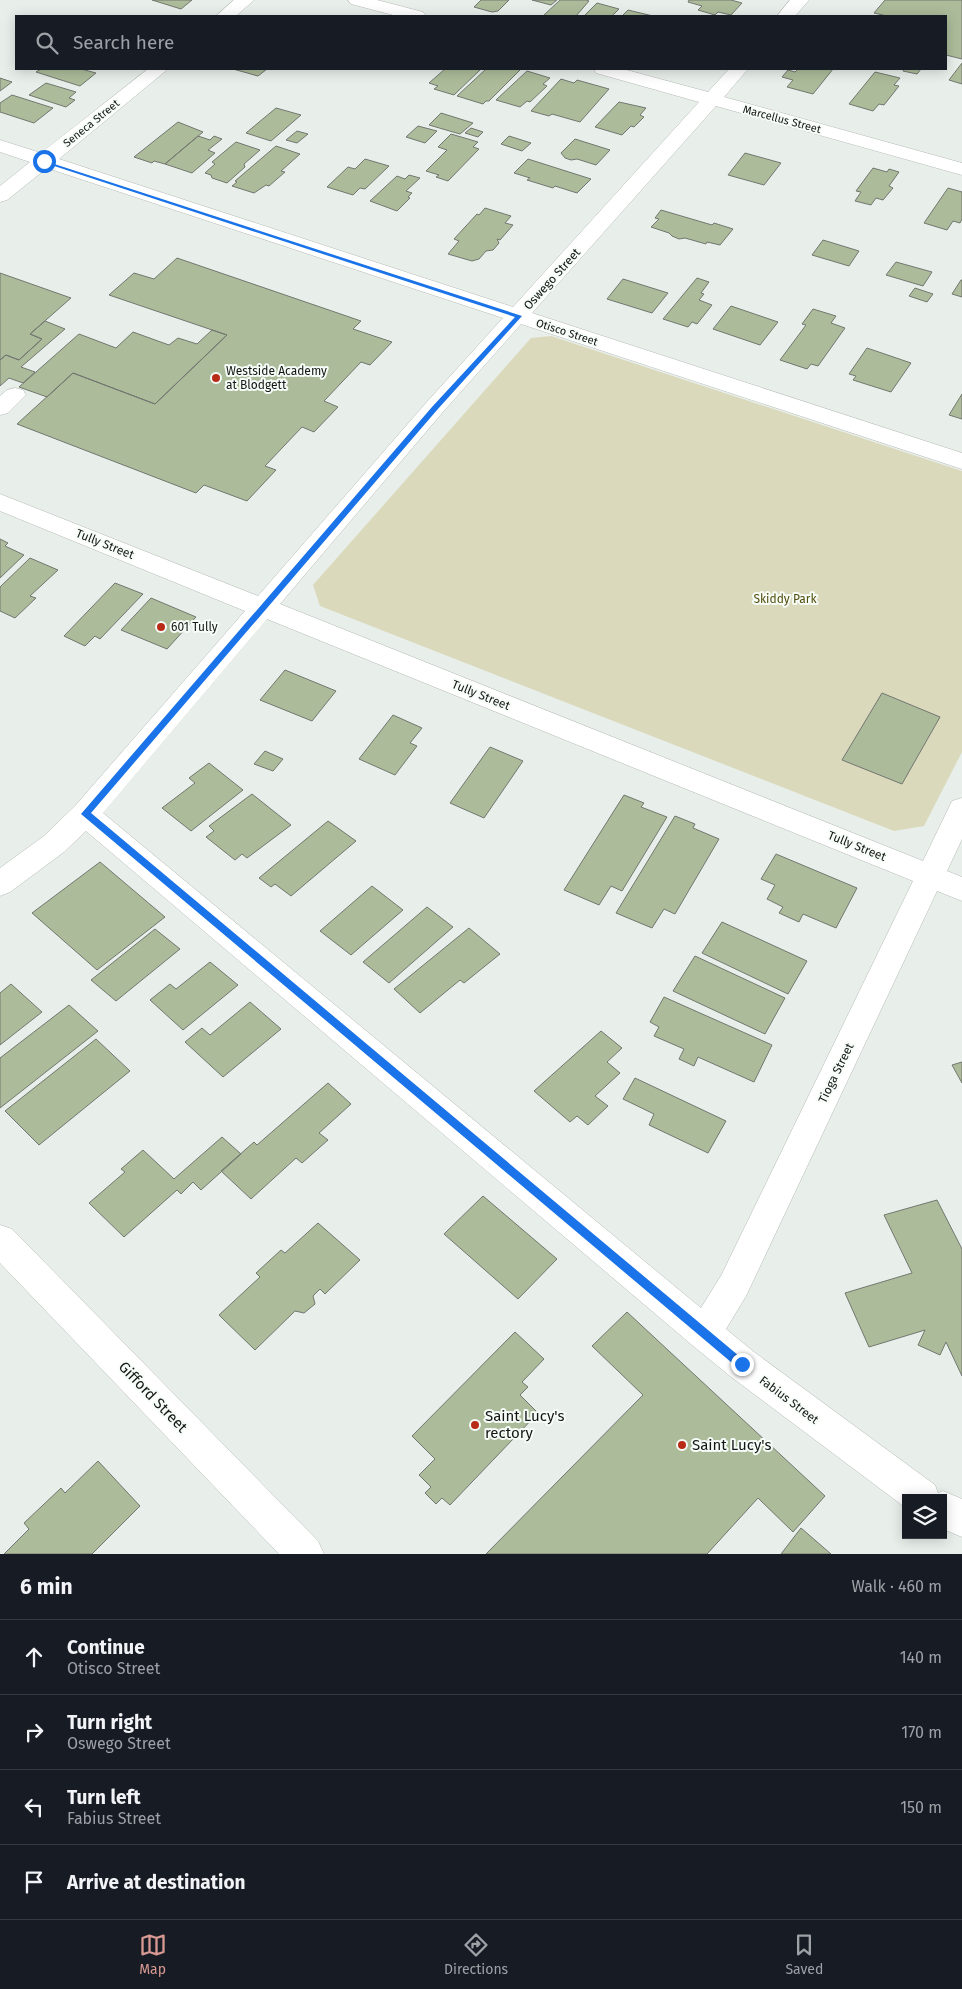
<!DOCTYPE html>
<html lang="en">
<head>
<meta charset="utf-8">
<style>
  :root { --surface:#171b24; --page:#20242c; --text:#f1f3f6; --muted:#9ea1a6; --line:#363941; --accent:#d79992 }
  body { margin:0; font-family:"Fira Sans",sans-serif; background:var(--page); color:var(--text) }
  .controls { position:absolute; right:15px; bottom:15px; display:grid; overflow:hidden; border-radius:0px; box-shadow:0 2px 12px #0003 }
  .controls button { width:45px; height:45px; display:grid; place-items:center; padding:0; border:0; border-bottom:1px solid var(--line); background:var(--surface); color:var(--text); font:25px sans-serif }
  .stop { position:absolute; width:15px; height:15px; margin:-11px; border:4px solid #1a73e8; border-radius:50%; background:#fff }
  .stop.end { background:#1a73e8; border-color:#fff; box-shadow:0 1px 5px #0008 }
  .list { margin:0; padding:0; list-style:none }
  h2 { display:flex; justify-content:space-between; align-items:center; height:65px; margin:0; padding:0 20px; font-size:21px }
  h2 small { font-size:16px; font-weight:400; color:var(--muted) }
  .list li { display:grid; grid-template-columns:32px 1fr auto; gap:15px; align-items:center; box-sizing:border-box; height:75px; padding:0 20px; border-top:1px solid var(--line) }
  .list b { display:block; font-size:19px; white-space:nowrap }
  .list p { margin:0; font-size:16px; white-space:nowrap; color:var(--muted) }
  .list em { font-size:16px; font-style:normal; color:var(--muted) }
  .icon { flex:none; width:28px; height:28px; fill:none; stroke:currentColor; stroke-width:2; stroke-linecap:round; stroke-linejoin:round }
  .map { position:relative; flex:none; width:962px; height:1554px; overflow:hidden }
  .search { position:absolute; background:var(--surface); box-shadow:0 2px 12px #0003; left:15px; right:15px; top:15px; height:55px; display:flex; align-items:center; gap:12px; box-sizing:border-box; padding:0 18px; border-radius:0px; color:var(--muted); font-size:19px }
  .sheet { height:365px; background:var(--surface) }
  nav { display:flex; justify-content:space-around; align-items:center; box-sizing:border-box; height:70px; border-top:1px solid var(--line); background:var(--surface); font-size:14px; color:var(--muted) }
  nav a { display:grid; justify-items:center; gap:2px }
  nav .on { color:var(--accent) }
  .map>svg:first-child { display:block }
</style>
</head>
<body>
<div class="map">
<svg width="962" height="1554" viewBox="0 0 962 1554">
  <rect width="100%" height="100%" fill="#e8efea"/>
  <path fill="#dbd9bc" d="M551,336L962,471V752L924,826L894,831L320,606L313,585L531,338Z"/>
  <path fill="#acbc9a" stroke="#737670" d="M152,0H192L181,9Z
    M481,0H509L498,11L492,12L474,7Z
    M532,0H557L551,5Z
    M560,0H586L589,1L576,16H543Z
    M689,0H731L742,3L731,15L718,12L715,15L698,10L702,6L688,2Z
    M885,0H962V59L946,55V16H887L874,13Z
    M597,3L619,9L612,16H614H584Z
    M628,10L653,16H622Z
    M962,63V84L949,80Z
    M41,69H81L96,73L80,86L36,72Z
    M233,69H267L258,76Z
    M445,69H481L454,95L434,89L438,86L429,83Z
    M486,69H521L489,101H486L483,104L457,96Z
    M798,69H833L813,94L787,87L793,80L782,77L788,70L795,72Z
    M904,69H921L917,74L903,71Z
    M527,71L550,78L543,84L547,86L530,102L527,101L520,107L496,100Z
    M875,72L900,78L894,85L899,86L884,105L879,104L873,111L849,104Z
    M0,78L12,82L0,91Z
    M561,79L574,83L577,80L609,89L580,122L552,114L549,116L531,111Z
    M46,83L76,92L69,98L75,100L66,107L29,95Z
    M12,95L53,108L34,123L0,112V103Z
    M619,102L646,108L640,115L644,117L634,127L631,126L622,135L595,127Z
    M276,108L301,115L271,141L246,133Z
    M441,113L473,123L460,134L429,125Z
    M178,122L203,132L165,164L154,161L152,163L134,157Z
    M418,126L437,131L425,143L406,137Z
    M471,128L483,132L478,137L465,133Z
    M297,131L308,134L297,143L286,140Z
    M451,134L478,142L473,147L479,149L448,181L436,177L439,175L426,171L447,150L438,147Z
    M198,136L210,140L214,136L222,139L208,150L215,153L192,173L165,164Z
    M509,136L531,143L522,151L501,144Z
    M575,139L610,150L596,165L577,159L571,160L565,158L561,153Z
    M236,142L260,150L244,164L245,167L227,183L212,178L211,175L205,173L215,164L212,162Z
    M276,146L300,154L281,171L285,172L269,186L266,185L254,193L232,186L237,182L235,181Z
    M745,153L781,163L764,185L728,175Z
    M365,159L389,166L365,189L360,188L353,195L327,187L348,167L355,169Z
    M528,159L591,179L577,193L555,186L553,188L527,180L530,178L514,173Z
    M873,168L887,172L889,169L899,172L889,186L893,188L883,200L876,198L871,205L855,201L861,192L856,191Z
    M409,175L420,178L406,191L412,193L408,197L410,198L397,211L370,201L397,176L405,179Z
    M948,188L962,192V219L960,223L953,221L947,230L924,223Z
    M485,208L511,216L505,223L513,225L500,240L497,239L499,243L493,250L486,251L479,259L472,261L448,254L459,241L454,239L477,214L479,215Z
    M661,210L712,225L714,223L733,229L720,245L707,242L706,244L685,238L679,239L672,236L669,233L651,227L659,219L655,218Z
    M823,240L859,251L849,266L812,255Z
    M177,258L361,321L353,329L392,342L370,365L361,362L324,401L338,407L314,432L302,427L265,466L276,470L247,501L204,485L196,493L17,424L73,373L155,404L227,335L109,295L134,273L154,279Z
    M896,262L932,272L923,286L886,275Z
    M0,273L71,298L30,334L42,339L19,360L6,355L0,360Z
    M697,278L709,282L701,293L704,294L699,300L712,305L697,324L692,322L688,327L663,319Z
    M623,279L668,293L652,313L607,299Z
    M961,280H962V297L952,294Z
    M915,288L933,294L927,302L909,296Z
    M731,306L778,322L760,345L713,329Z
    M813,309L836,316L831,323L845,328L818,366L811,364L807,369L780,360L806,325L802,324Z
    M45,321L65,329L21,367L35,372L23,383L9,378L0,386V360L6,355L19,360L42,339L30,334Z
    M212,330L227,335L155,404L73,373L47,397L19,387L79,334L116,348L133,332L169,345L178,338L197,344Z
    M867,348L911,363L891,392L853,380L856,376L849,374Z
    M962,394V419L949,415Z
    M0,539L8,543L5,546L24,555L0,578Z
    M30,558L58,570L30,596L36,598L15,618L0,611V587Z
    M115,583L143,594L100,639L95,636L85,646L64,636Z
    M151,598L196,617L167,649L121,630Z
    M285,670L336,691L312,721L260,700Z
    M882,693L940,717L902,784L842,760Z
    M393,715L422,728L410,743L417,746L395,775L359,759Z
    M490,747L523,761L484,818L450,803Z
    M265,751L283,759L273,771L254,764Z
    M209,763L243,790L191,831L162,808L195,783L189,778Z
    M252,794L291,825L247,858L242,854L235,860L206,837L214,831L209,826Z
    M624,795L644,803L641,807L667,817L622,891L611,886L599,905L564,890Z
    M675,816L695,824L693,828L719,839L675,914L664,909L652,928L616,913Z
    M328,821L356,841L291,896L275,884L271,887L259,878Z
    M776,854L857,888L836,928L803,914L799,922L779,913L783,907L767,899L775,885L761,879Z
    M100,862L165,917L97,970L32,913Z
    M372,886L403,910L351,955L320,931Z
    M427,907L453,927L389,983L363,962Z
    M722,922L807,961L788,994L702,953Z
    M469,928L500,954L464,983L460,980L420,1013L394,989Z
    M155,929L180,949L116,1001L91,980Z
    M695,956L785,998L765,1034L673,991Z
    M210,962L238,985L183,1030L150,1000L170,984L176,989Z
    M11,984L42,1012L0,1045V993Z
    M664,997L772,1045L754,1082L698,1057L694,1066L679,1059L684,1049L654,1036L659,1027L650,1022Z
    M250,1002L281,1029L223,1077L185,1042L202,1028L210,1035Z
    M69,1005L98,1031L0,1108V1058Z
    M601,1031L622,1048L607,1062L620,1073L595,1096L608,1106L588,1125L577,1116L570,1122L534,1091Z
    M96,1039L130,1071L39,1145L5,1111Z
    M962,1062V1083L952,1065Z
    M635,1078L726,1121L708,1153L649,1125L654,1114L623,1099Z
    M328,1083L351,1104L319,1133L328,1140L302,1163L296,1158L251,1199L221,1171L254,1142L257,1145Z
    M222,1137L241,1154L201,1190L193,1182L181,1194L177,1190L124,1237L89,1203L125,1172L121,1169L143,1150L174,1179Z
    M483,1196L557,1259L518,1299L444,1234Z
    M937,1200L962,1249V1376L946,1342L940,1355L918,1345L925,1330L869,1347L845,1293L912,1273L884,1215Z
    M318,1223L360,1260L325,1294L320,1289L313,1296L315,1304L304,1313L295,1311L255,1350L219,1315L260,1277L256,1273L281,1250L285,1253Z
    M627,1312L825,1496L793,1532L758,1498L707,1554H486L643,1395L592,1346Z
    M515,1332L544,1359L522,1382L528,1387L520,1395L538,1413L450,1505L442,1498L436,1504L425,1493L431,1487L419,1475L435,1459L412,1436Z
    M98,1461L140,1506L92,1554H4L29,1529L24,1523L61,1488L65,1493Z
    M801,1528L831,1554H781Z"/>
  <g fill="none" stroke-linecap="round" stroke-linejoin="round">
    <g stroke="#b5bab6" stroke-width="1">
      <path id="minor" d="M234,0H254L236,16H216Z
        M348,0H377L423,12L426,16H397L351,4Z
        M790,0H809L795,16H777Z
        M148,69H168L59,159L513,307L699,102L596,73L594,69H623L708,92L729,69H748L724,97L962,163V175L716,106L532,313L962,453V469L521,324L442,413L280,604L923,861L952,801L962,798V839L947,871L962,877V901L937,891L746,1296L726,1329L754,1352L935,1485L938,1493L943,1491L962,1499V1537L943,1529V1498H906V1508L730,1376L692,1345L86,831L64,852L10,892L0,896V868L44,836L75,806L245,611L0,511V494L258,596L426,403L503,318L47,168L7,200L0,202V186L30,162L0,152V140L41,153ZM267,619L913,881L722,1274L701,1308L103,813Z
        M15,388L23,390L26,395L8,413L0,415V396L7,390Z
        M0,1225L12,1229L318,1541L324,1554H279L0,1263Z"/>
    </g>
    <use href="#minor" fill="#fff" fill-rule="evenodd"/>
  </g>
  <path fill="#1a73e8" d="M42,160L522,316L437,410L91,813L745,1361L747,1364L745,1368H738L81,814L432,407L515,317L42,162Z"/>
  <g fill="#b82b17" stroke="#f6fcf7" stroke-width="2">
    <circle cx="216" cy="378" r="5"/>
    <circle cx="161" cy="627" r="5"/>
    <circle cx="475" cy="1425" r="5"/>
    <circle cx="682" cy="1445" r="5"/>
  </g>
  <g text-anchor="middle" stroke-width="4" stroke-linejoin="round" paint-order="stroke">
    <g font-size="11" fill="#141614" stroke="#f6fcf7">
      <text transform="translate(782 119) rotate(15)" y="4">Marcellus Street</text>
      <text transform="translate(91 123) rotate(-39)" y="4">Seneca Street</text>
      <text transform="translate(567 332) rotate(18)" y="4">Otisco Street</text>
    </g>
    <g font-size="12" fill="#141614" stroke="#f6fcf7">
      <text transform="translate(552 279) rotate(-48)" y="4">Oswego Street</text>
      <text transform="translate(105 544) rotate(22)" y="4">Tully Street</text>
      <text transform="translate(481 695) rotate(22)" y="4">Tully Street</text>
      <text transform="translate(857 846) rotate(22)" y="4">Tully Street</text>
      <text transform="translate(836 1073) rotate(-64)" y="4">Tioga Street</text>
      <text transform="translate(789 1400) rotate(37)" y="4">Fabius Street</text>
    </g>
    <g font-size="12" fill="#141614" stroke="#f6fcf7" text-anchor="start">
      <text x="226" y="375">Westside Academy<tspan x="226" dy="14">at Blodgett</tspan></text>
      <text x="171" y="631">601 Tully</text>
    </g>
    <g font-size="12" fill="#544e0d" stroke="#f6fcf7">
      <text x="785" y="603">Skiddy Park</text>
    </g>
    <g font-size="15" fill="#141614" stroke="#f6fcf7">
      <text transform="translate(153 1397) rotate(46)" y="5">Gifford Street</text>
    </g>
    <g font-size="15" fill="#141614" stroke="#f6fcf7" text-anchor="start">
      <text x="485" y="1421">Saint Lucy's<tspan x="485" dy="17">rectory</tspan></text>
      <text x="692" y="1450">Saint Lucy's</text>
    </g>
  </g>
</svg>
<div class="controls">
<button><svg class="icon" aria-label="layers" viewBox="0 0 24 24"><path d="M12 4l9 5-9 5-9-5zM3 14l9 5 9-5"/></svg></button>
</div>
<div class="stop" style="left:44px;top:161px"></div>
<div class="stop end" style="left:742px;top:1364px"></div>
<div class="search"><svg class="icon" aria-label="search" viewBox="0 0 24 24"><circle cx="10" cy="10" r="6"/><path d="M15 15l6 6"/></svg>Search here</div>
</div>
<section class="sheet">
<h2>6 min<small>Walk · 460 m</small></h2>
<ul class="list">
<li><svg class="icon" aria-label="ahead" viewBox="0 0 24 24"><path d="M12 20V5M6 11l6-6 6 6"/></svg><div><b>Continue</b><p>Otisco Street</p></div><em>140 m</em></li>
<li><svg class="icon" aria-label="right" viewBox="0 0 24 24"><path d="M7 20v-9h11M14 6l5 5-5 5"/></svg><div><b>Turn right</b><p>Oswego Street</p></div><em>170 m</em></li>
<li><svg class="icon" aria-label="left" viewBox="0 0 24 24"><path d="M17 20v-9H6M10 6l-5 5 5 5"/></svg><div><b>Turn left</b><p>Fabius Street</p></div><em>150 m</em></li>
<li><svg class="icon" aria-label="arrive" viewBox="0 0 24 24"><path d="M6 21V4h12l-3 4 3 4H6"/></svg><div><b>Arrive at destination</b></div></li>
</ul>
</section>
<nav>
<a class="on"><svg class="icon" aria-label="map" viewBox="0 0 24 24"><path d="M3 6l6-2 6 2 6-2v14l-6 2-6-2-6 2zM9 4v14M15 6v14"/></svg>Map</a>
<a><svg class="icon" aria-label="directions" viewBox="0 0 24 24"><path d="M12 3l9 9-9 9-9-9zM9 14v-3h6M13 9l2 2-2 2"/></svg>Directions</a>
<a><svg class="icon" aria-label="saved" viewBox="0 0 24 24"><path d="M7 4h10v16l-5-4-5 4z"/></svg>Saved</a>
</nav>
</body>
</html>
